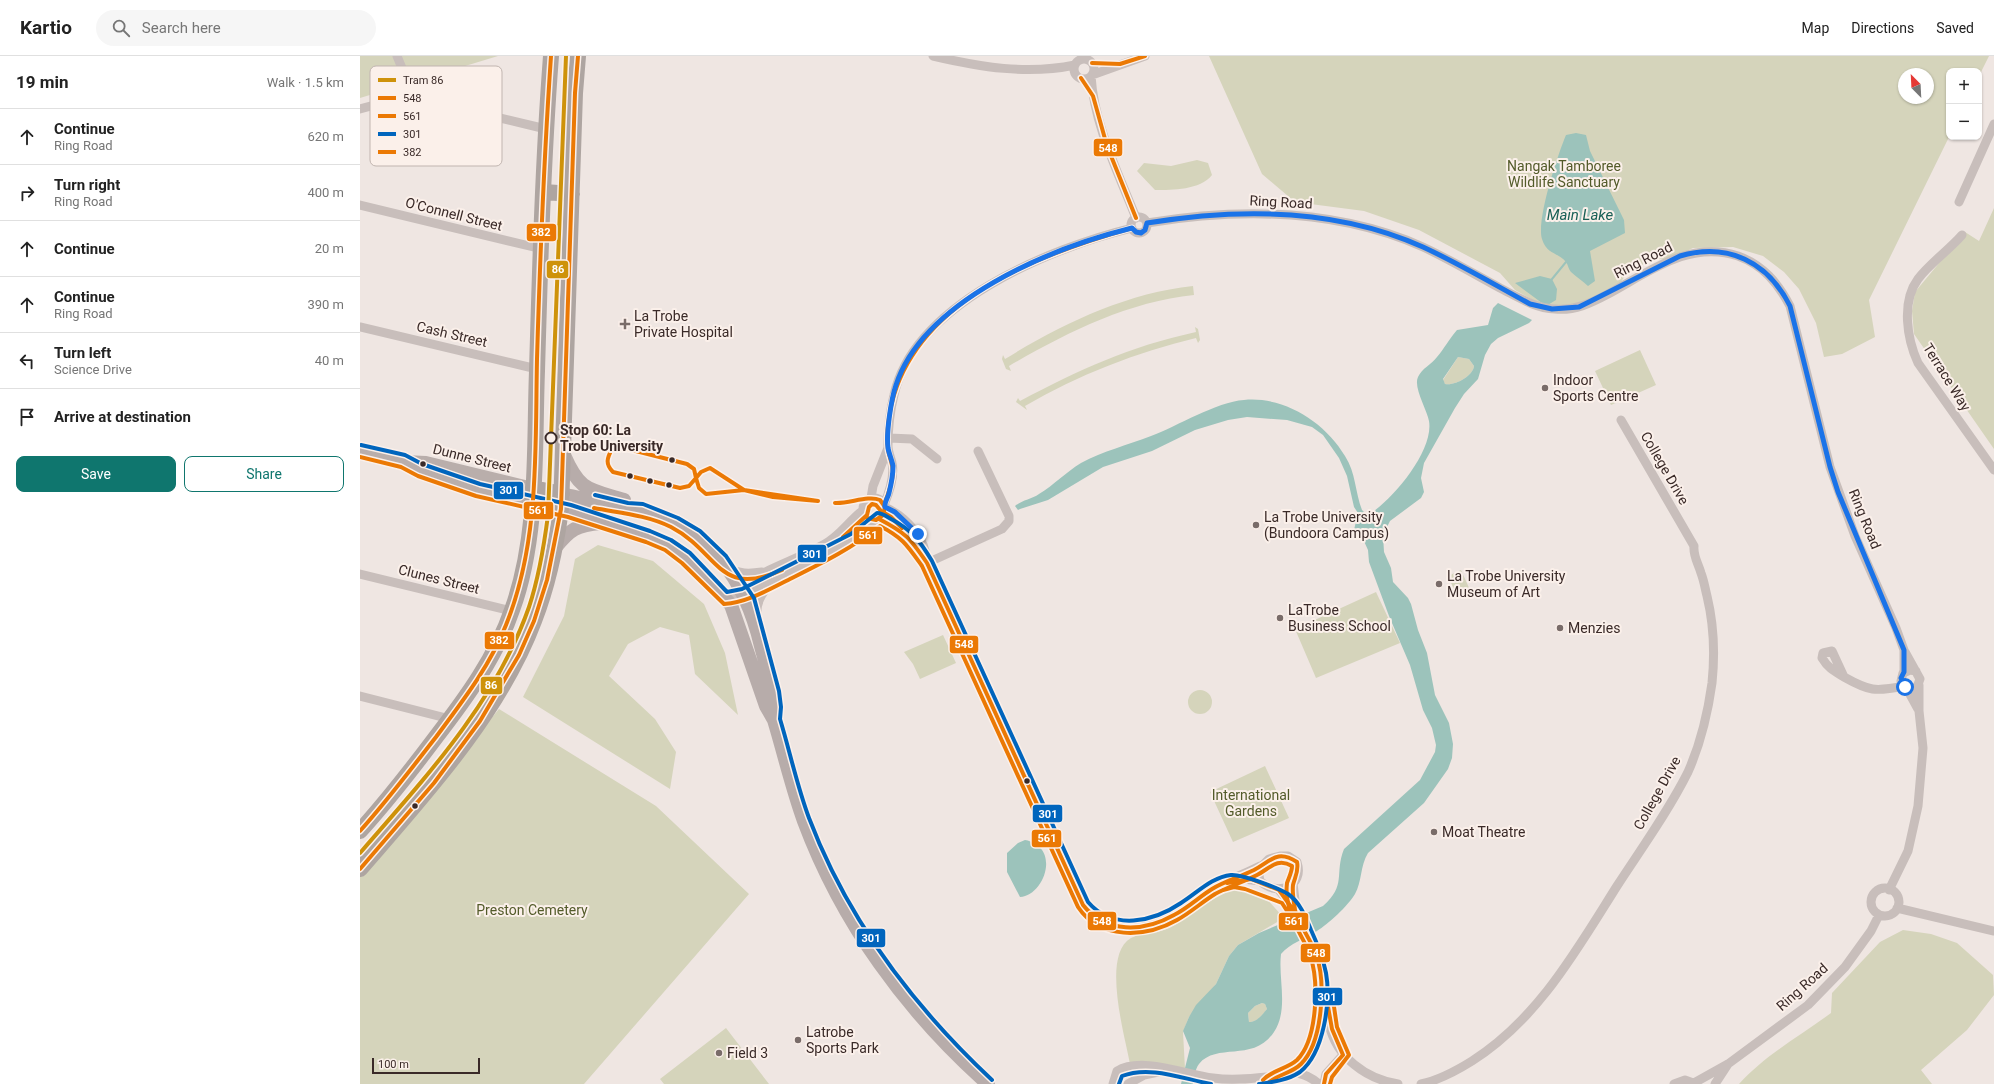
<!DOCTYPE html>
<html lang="en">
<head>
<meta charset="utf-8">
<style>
  :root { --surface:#fff; --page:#f6f6f6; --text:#222; --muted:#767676; --line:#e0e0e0; --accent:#0f766e }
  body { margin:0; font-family:Roboto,sans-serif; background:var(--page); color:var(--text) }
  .controls { position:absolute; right:12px; top:12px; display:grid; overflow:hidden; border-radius:8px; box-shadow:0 1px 3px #0004 }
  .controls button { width:36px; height:36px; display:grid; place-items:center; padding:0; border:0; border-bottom:1px solid var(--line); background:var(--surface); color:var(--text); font:20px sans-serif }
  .compass { position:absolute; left:1538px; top:12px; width:36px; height:36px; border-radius:50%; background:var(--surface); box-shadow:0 1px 3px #0004; rotate:336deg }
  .scale { position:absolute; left:12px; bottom:10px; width:108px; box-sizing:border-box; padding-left:4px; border:2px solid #3a2a28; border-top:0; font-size:11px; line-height:14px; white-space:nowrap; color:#3a2a28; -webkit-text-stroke:3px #fbf0ea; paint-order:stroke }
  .stop { position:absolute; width:12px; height:12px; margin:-9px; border:3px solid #1a73e8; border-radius:50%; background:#fff }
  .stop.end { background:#1a73e8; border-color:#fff; box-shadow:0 1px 4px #0008 }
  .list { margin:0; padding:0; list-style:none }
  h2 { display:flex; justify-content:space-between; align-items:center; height:52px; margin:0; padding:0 16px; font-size:17px }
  h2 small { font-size:13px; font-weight:400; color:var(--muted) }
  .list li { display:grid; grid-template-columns:26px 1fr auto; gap:12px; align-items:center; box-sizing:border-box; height:56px; padding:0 16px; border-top:1px solid var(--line) }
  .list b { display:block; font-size:15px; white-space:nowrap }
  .list p { margin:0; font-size:13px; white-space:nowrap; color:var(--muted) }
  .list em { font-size:13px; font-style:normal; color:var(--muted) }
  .actions { display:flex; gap:8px; padding:12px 16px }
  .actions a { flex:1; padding:9px 0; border:1px solid var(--accent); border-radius:8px; text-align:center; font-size:14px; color:var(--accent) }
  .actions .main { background:var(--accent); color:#fff }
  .icon { flex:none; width:22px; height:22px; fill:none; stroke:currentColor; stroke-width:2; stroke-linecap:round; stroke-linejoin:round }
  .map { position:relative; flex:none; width:1634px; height:1028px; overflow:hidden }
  header { display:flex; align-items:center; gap:24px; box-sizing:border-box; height:56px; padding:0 20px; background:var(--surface); border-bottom:1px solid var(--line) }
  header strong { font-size:19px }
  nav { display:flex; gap:22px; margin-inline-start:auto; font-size:14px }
  .search { width:280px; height:36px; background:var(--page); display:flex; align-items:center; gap:10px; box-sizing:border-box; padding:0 14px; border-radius:22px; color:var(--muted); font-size:15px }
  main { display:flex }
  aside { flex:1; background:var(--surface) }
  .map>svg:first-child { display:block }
</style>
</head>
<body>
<header>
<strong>Kartio</strong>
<div class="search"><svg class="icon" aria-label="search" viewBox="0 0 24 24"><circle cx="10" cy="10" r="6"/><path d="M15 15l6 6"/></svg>Search here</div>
<nav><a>Map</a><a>Directions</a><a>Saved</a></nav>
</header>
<main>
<aside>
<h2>19 min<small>Walk · 1.5 km</small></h2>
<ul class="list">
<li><svg class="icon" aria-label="ahead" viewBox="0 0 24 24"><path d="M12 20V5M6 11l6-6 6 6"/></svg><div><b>Continue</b><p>Ring Road</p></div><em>620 m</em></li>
<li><svg class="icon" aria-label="right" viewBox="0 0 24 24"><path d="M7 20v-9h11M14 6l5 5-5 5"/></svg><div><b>Turn right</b><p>Ring Road</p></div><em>400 m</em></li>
<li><svg class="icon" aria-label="ahead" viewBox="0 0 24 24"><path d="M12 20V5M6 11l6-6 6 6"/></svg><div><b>Continue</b></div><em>20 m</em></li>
<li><svg class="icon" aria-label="ahead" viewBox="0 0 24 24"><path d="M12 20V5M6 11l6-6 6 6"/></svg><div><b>Continue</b><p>Ring Road</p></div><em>390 m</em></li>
<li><svg class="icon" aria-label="left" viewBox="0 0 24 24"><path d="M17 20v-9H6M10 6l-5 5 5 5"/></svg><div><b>Turn left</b><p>Science Drive</p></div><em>40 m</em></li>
<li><svg class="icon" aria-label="arrive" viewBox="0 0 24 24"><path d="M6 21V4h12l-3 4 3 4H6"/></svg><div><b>Arrive at destination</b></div></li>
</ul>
<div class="actions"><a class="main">Save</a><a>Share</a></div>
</aside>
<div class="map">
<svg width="1634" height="1028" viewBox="0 0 1634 1028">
  <rect width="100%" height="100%" fill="#efe6e2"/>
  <path fill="#d5d4bb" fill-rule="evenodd" d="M0,0H138L0,42Z
    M849,0H1629L1619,20V15H1589V81L1509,244L1515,281L1482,298L1464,301L1456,267L1439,233L1424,216L1403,200L1373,191L1333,192L1307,204L1293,202L1265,220L1251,240L1212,251L1178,247L1155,234L1140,217L1059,174L1004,155L935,146L902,118ZM1544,18H1568V42H1544Z
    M837,104L848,107L852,119C840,134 813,134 795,134L777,115L784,107L811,110Z
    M1634,152V393L1554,278L1552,255L1555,236L1605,176L1619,185Z
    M833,230L834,239C767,246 706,277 649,310L651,315L646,313L642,303L643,299L645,303C702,268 766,237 833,230Z
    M835,271L838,273L840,284L838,287L836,282C777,296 718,319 665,350L667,354L656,346L658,342L660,345C721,313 768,291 836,276Z
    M1280,294L1296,329L1251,349L1235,315Z
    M1098,301L1109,303L1114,310C1113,320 1095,330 1085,328L1083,324Z
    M238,489L293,505L344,548L365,597L378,659L335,618L329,579L300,571L268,588L249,620L295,663L316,696L310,733L163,641L204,560L215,503Z
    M1101,514L1110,534L1097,540L1088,520Z
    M1016,536L1040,587L956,622L935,573Z
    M583,579L596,607L560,623L553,608L544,596Z
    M828 646a12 12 0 1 1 24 0a12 12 0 1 1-24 0Z
    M139,653L296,750L389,838L224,1028H0V821Z
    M905,710L929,762L873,786L850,736Z
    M885,833L905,841L924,862L878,889L869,900L856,928L829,961L823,976L825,1013L770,1008C765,980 741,899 771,882C785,875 802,878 815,869C828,860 858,838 873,834C876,833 881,833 885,833Z
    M1543,874L1571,878L1597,887L1633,919L1634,939L1607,974L1561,1014L1572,1028H1379C1405,999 1440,980 1471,957L1472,937L1520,886Z
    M902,947L905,948L907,953C902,960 897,966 889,966L888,957L895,950Z
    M366,972L409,1028H304L300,1023Z"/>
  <path fill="#9cc3bb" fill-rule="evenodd" d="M1216,77L1226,79L1230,95L1264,164L1265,177L1230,195L1235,225L1228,230C1223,225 1216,221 1211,216C1209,214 1208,209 1206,206C1198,196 1187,199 1182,183C1176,164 1198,98 1206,79Z
    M1180,220L1192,223L1197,233L1196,244L1186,250L1155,227Z
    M1138,247L1172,264L1169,267L1138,282L1131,288L1125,299L1118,323L1104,338L1095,352L1064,407L1061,422L1064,436L1061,442L1030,465L1023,479L1024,496L1031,512L1033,526L1048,542L1051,548L1058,574L1067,597L1075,639L1089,667L1093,688L1092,702L1088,713L1064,747L1008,797C1000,810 1002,826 995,838C988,850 968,868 957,875C945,883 930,887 921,898C918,923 929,953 914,976C894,1007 857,986 839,1008C835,1013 834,1022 833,1028H821L830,992L823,975L829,961L836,949L856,928L869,900L878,889L899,877L963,850C987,829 974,818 984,793L1060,724L1075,696L1076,689L1072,672L1063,654L1050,609L1029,560L1009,506L1008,494L1003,483L994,474L998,457L994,451L987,420L979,402L963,379L952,371L927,364L887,361L868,364L835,374L792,395L743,411L688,444L660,453L658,454L655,450C662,444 672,443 679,438C694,429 706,416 721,407C743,395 768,389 791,380C818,370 856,346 884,344C924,340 965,366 985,400C996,417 995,436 1002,454L1005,457H1011C1034,442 1074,394 1069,365C1067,354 1053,331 1058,321C1062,312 1071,309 1077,301C1084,293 1089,283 1097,274L1128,269L1133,252ZM1098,301L1109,303L1114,310C1113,320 1095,330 1085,328L1083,323ZM902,947L905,948L907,953C902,959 897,966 889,966L888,957L895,950Z
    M665,784C702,791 684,840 660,841L647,816V797L658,787Z"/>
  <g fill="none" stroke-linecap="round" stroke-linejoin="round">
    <path stroke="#9cc3bb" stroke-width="2" d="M1192,223L1206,206"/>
    <path stroke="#c8bebb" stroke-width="9" d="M37,0L44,17L48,40
      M573,0C620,11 667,19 715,9
      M714 13a10 10 0 1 1 20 0a10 10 0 1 1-20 0Z
      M732,19L785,0
      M731,20C734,69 758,116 776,162
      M0,53L48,40L186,73
      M1599,146L1634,68
      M0,149L182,193
      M771 169a8 8 0 1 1 16 0a8 8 0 1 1-16 0Z
      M787,167C879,152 976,152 1063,191C1089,203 1114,218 1140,232C1158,241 1174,252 1195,253C1215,255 1231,247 1248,238C1289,216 1329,184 1378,200C1403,209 1418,227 1430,250L1470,411L1495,480L1536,572L1544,594V616
      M1602,179C1589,194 1569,208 1558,223C1541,246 1547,283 1558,307L1634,414
      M0,271L177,313
      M529,382L552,383L577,403
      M503 453a11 11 0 1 1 22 0a11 11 0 1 1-22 0Z
      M511,442L513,430L528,392
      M524,449C529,437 535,420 532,407C531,402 528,396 528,390C528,373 530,355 534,339C554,248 690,192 772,172
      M525,451C546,461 566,482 567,506
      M519,463L540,474L551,483L567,507L723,849C740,878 782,874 809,861C824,854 836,843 850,834C866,825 884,818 900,810
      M567,507L642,473L649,465V460L618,395
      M368,512C379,518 389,518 402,516
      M0,518L152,555
      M375,534C402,514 434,505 463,489C479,481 488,466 502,455
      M365,542L384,539L468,497L494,483L516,464
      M397,563C395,548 401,538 411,527
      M1545,596L1560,623L1557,631L1551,633L1546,631L1541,625L1543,617L1550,614L1556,615
      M1484,621L1472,595L1463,597L1462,602C1468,612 1474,615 1484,621C1509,635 1515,636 1544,630
      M1546,631L1558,653
      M0,640L90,663
      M920,800H928L937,806C945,831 917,841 900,825L898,814L909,803Z
      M876,825L884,823L900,825
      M933,827L936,853
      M1511 846a14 14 0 1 1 28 0a14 14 0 1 1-28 0Z
      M919,834C937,855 950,881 959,908C965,928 965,948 969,968C976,1001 1006,1023 1038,1028
      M1529,834L1548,795L1558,750L1563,692L1559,655V629
      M1537,852L1634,875
      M929,1017C956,999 958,966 963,937
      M1334,1027L1368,1008L1448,949L1485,911L1511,875L1519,859
      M753,1028L757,1015C782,1000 826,1019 853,1022C874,1025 895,1022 917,1020
      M768,1028L784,1019L803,1015
      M907,1028C922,1011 944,1015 959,1028
      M964,1028L966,1018L983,999
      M1061,1028C1080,1024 1096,1015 1112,1005C1178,963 1216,895 1257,830C1281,793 1308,756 1328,716C1340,689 1348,656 1352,627C1355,598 1354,569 1347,540C1345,532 1344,525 1341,517C1338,507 1333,500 1334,490L1261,364
      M1314,1028L1325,1024L1336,1028
      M1355,1028L1368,1008"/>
    <path stroke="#b9aeab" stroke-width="12" d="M0,395L43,405L66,406L173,432
      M44,406C79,426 132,439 172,447"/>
    <path stroke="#b7acaa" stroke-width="14" d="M204,399C220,436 229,433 264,444
      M202,438C223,443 243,448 264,452C270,454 276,452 282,454C351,474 385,523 401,590C407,613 416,637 414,661
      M201,453L288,480L308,489L337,512L371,549L406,650L414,664C424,697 432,732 444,765C482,867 547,956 628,1028
      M195,492C210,473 217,469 241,467"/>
    <path stroke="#aea5a1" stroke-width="16" d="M184,136L212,138
      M173,432L202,438
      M172,447L201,453
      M0,775C27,745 52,713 76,681C106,642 136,601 152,554C179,480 174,393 177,315C180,210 183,105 191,0
      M0,813C64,739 139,658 174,565C188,529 196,491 201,453L215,37L218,0"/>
    <g stroke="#fbf0ea" stroke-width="7">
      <path id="bus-1" d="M732,7L760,8L785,0
        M721,22L733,40L747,90L776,162
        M260,391L327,408L334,413L336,422L329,430L320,432L253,416C245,408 247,402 252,393Z
        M336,422L339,432L346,438L384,434
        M336,422L341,416L350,412L384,434
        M384,434L458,445
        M384,434L413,441L458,445
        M475,447C489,448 508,439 520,444L525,451L523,459L516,464L507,462
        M524,449C528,439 532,428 533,417C533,408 529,401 528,393C526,377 529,355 534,339C564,241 682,197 772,172
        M519,463C546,477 550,482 567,507L723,849C746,878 784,876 814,859C828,852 839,841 852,833C865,825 880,821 894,814C911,805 917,793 937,806C939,815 935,821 933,829C932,837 934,846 935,854C939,869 950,882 956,898C966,926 963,986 941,1008C931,1018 917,1018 907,1028
        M867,827L891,823L919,834L939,862
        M964,1028L966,1018L983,999L972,973L967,945"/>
    </g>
    <g stroke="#fbf0ea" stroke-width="7">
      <path id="bus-2" d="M0,401L41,411L58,420L116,440L208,461L286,486L305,494L322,507L364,548C388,546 408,534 430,523C462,507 491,493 520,470C543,482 547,489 562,510L718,851C740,884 785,882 817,864C830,857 842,846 855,838C868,831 883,826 897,819C909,813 917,801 932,810C932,816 929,821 927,827C926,835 927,844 929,851C932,868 944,882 950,899C959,925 958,983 937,1004C927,1013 912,1014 903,1024
        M234,452C260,457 287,459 311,471C359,496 358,543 422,514
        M483,481L507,459L509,451L512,448L516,449L521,455L531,461L542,472
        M863,834L874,831L885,833L922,847L936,869
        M970,1028L972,1021L989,999L977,971L973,944"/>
    </g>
    <g stroke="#fbf0ea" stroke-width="7">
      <path id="bus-3" d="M1,389L45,399L62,408L120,428L211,449L290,475L311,484L330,497L367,536L382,533L491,478L517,457C522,457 526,460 531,463C552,474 560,485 572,505L728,846C753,875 793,866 821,847C837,837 852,821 871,819C882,818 918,832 928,838C940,846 946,862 951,874C957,887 963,902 966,917C971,945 964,997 940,1016C928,1024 913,1026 899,1028
        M235,439L268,447L283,448L318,462L340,475L366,500L394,542L419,635L421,651L420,663C430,696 437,730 449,762C488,865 553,950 632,1024
        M759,1028L762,1020C790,1009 823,1023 851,1028"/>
    </g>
    <g stroke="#fbf0ea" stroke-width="7">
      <path id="bus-4" d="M0,775C27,745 51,713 76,681C102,646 130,610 146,569C180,485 175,392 177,303C180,202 184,101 191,0
        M0,813L74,727L120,665L159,599L174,565L187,524L201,453L215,37L218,0"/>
    </g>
    <use href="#bus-1" stroke="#eb7904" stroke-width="4"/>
    <use href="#bus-2" stroke="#eb7904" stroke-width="4"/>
    <use href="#bus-3" stroke="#0065bd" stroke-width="4"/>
    <use href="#bus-4" stroke="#eb7904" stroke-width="4"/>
    <g stroke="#fbf0ea" stroke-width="7">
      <path id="tram-1" d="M0,797C65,722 136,646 169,551C179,521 184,490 188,459L206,0"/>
    </g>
    <use href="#tram-1" stroke="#ce920a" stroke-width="4"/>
  </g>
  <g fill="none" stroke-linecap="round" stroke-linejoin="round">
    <path stroke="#1a73e8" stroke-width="5" d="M558,478L535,456L525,451C524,446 528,442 529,437C531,429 533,418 533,410C532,404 529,398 528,392C526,377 531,344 536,329C564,244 691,192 772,172L776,176L781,177L785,174L787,167C878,152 977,152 1063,191C1100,208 1135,229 1170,248L1192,253L1219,251L1320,200C1368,186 1408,206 1430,250L1470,411L1478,436L1544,594V616L1541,622L1545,631"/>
  </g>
  <g fill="#796c69" stroke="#fbf0ea" stroke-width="1.5">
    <path d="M263 262h4v4h4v4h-4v4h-4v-4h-4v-4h4z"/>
    <circle cx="1185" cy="332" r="4"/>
    <circle cx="896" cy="469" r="4"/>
    <circle cx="1079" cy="528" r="4"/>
    <circle cx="920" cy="562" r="4"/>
    <circle cx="1200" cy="572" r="4"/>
    <circle cx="1074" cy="776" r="4"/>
    <circle cx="438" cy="984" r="4"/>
    <circle cx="359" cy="997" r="4"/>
  </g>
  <circle fill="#fbf0ea" stroke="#3a2a28" stroke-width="2" cx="191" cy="382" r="5.5"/>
  <g fill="#3a2a28" stroke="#fbf0ea" stroke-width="1.5">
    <circle cx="312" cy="404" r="3.5"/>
    <circle cx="63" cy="408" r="3.5"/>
    <circle cx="270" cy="420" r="3.5"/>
    <circle cx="290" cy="425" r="3.5"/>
    <circle cx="309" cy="429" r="3.5"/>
    <circle cx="667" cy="725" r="3.5"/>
    <circle cx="55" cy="750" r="3.5"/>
  </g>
  <g text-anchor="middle" stroke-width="4" stroke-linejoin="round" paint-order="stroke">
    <g font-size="14" fill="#535b2a" stroke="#fbf0ea">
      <text x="1204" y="115">Nangak Tamboree<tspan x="1204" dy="16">Wildlife Sanctuary</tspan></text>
      <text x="891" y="744">International<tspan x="891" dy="16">Gardens</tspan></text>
      <text x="172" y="859">Preston Cemetery</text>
    </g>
    <g font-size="14" fill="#3a2a28" stroke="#fbf0ea">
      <text transform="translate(921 146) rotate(3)" y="5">Ring Road</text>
      <text transform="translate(94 158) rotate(14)" y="5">O'Connell Street</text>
      <text transform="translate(1283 204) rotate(-27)" y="5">Ring Road</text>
      <text transform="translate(92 278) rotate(13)" y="5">Cash Street</text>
      <text transform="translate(1587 321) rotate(58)" y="5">Terrace Way</text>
      <text transform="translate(112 402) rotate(14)" y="5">Dunne Street</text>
      <text transform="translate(1305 412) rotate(60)" y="5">College Drive</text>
      <text transform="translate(1505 463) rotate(68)" y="5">Ring Road</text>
      <text transform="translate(79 523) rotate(14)" y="5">Clunes Street</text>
      <text transform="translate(1297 737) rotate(-61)" y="5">College Drive</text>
      <text transform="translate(1442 931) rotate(-42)" y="5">Ring Road</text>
    </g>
    <g font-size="14" fill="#3a2a28" stroke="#fbf0ea" text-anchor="start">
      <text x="274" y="265">La Trobe<tspan x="274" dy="16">Private Hospital</tspan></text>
      <text x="1193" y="329">Indoor<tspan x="1193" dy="16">Sports Centre</tspan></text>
      <text x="904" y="466">La Trobe University<tspan x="904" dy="16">(Bundoora Campus)</tspan></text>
      <text x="1087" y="525">La Trobe University<tspan x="1087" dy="16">Museum of Art</tspan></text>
      <text x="928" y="559">LaTrobe<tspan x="928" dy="16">Business School</tspan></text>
      <text x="1208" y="577">Menzies</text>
      <text x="1082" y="781">Moat Theatre</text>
      <text x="446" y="981">Latrobe<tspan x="446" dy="16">Sports Park</tspan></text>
      <text x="367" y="1002">Field 3</text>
    </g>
    <g font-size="14" font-weight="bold" fill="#3a2a28" stroke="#fbf0ea" text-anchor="start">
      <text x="200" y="379">Stop 60: La<tspan x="200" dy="16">Trobe University</tspan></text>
    </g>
    <g font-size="15" font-style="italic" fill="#1a6056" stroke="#fbf0ea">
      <text x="1220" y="164">Main Lake</text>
    </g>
  </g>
  <rect x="10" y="10" width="132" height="100" rx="6" fill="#fbf0ea" stroke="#c1b5b0" stroke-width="1"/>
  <rect x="18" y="22" width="18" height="4" fill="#ce920a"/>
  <rect x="18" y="40" width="18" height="4" fill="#eb7904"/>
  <rect x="18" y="58" width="18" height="4" fill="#eb7904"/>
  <rect x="18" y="76" width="18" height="4" fill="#0065bd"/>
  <rect x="18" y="94" width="18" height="4" fill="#eb7904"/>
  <g font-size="11" fill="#3a2a28">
    <text x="43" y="28">Tram 86</text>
    <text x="43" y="46">548</text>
    <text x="43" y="64">561</text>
    <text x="43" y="82">301</text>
    <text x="43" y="100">382</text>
  </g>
  <g stroke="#fbf0ea" stroke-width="1.5">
    <rect x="733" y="82" width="30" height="19" rx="4" fill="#eb7904"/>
    <rect x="166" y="167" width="31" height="19" rx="4" fill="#eb7904"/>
    <rect x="186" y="204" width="23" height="19" rx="4" fill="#ce920a"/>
    <rect x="133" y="425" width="31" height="19" rx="4" fill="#0065bd"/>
    <rect x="163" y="445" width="31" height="19" rx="4" fill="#eb7904"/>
    <rect x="493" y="470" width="30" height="19" rx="4" fill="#eb7904"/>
    <rect x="437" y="488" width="30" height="19" rx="4" fill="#0065bd"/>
    <rect x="124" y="575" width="31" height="19" rx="4" fill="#eb7904"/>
    <rect x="589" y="579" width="30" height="19" rx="4" fill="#eb7904"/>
    <rect x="120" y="620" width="23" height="19" rx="4" fill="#ce920a"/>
    <rect x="672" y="748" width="31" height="19" rx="4" fill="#0065bd"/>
    <rect x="671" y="773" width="31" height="19" rx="4" fill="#eb7904"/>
    <rect x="727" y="855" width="30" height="20" rx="4" fill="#eb7904"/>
    <rect x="918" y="856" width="31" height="19" rx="4" fill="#eb7904"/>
    <rect x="496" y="872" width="30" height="20" rx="4" fill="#0065bd"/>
    <rect x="940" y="887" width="31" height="20" rx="4" fill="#eb7904"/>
    <rect x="952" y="931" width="31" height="19" rx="4" fill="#0065bd"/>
  </g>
  <g font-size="11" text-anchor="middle" font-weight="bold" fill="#fff">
    <text x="748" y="96">548</text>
    <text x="181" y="180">382</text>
    <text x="198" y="217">86</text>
    <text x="149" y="438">301</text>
    <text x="178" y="458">561</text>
    <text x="508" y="483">561</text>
    <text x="452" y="502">301</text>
    <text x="139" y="588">382</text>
    <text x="604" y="592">548</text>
    <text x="131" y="633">86</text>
    <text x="688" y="762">301</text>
    <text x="687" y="786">561</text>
    <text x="742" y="869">548</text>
    <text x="934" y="869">561</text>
    <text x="511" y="886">301</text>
    <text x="956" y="901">548</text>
    <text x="967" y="945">301</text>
  </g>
</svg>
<div class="controls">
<button>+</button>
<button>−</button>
</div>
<svg class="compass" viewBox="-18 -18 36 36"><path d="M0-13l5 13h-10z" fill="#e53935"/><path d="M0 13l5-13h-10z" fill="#767676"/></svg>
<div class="scale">100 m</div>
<div class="stop" style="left:1545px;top:631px"></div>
<div class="stop end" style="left:558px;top:478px"></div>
</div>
</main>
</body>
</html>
